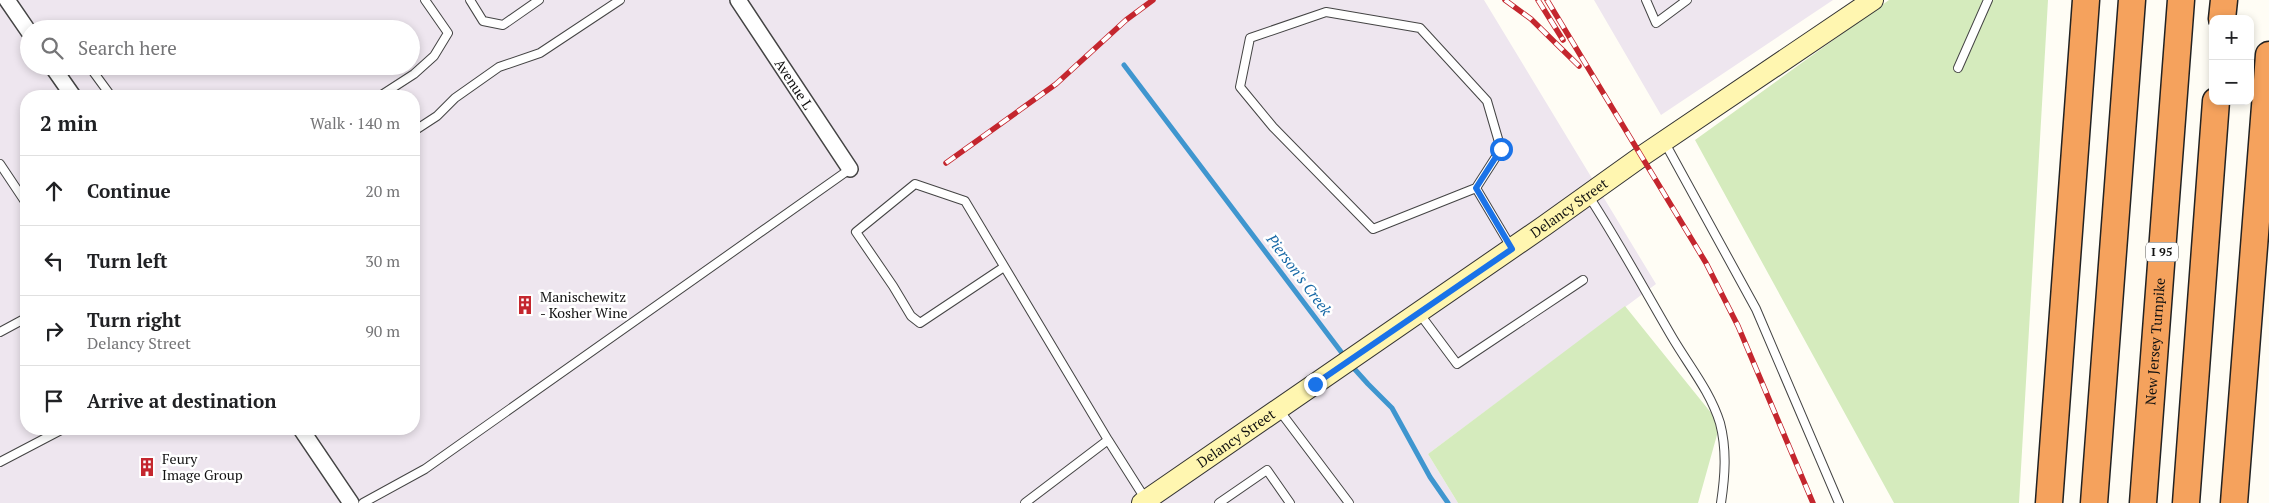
<!DOCTYPE html>
<html lang="en">
<head>
<meta charset="utf-8">
<style>
  :root { --surface:#fff; --page:#f2f2f2; --text:#202124; --muted:#757577; --line:#e0e0e0 }
  body { margin:0; font-family:"PT Serif",serif; background:var(--page); color:var(--text) }
  .controls { position:absolute; right:15px; top:15px; display:grid; overflow:hidden; border-radius:10px; box-shadow:0 2px 8px #0003 }
  .controls button { width:45px; height:45px; display:grid; place-items:center; padding:0; border:0; border-bottom:1px solid var(--line); background:var(--surface); color:var(--text); font:25px sans-serif }
  .stop { position:absolute; width:15px; height:15px; margin:-11px; border:4px solid #1a73e8; border-radius:50%; background:#fff }
  .stop.end { background:#1a73e8; border-color:#fff; box-shadow:0 1px 5px #0008 }
  .list { margin:0; padding:0; list-style:none }
  h2 { display:flex; justify-content:space-between; align-items:center; height:65px; margin:0; padding:0 20px; font-size:21px }
  h2 small { font-size:16px; font-weight:400; color:var(--muted) }
  .list li { display:grid; grid-template-columns:32px 1fr auto; gap:15px; align-items:center; box-sizing:border-box; height:70px; padding:0 20px; border-top:1px solid var(--line) }
  .list b { display:block; font-size:19px; white-space:nowrap }
  .list p { margin:0; font-size:16px; white-space:nowrap; color:var(--muted) }
  .list em { font-size:16px; font-style:normal; color:var(--muted) }
  .icon { flex:none; width:28px; height:28px; fill:none; stroke:currentColor; stroke-width:2; stroke-linecap:round; stroke-linejoin:round }
  .map { position:relative; flex:none; width:2269px; height:503px; overflow:hidden }
  .search { position:absolute; background:var(--surface); box-shadow:0 2px 8px #0003; left:20px; top:20px; width:400px; height:55px; display:flex; align-items:center; gap:12px; box-sizing:border-box; padding:0 18px; border-radius:28px; color:var(--muted); font-size:19px }
  .panel { position:absolute; background:var(--surface); box-shadow:0 2px 8px #0003; left:20px; top:90px; width:400px; height:345px; border-radius:20px }
  .map>svg:first-child { display:block }
</style>
</head>
<body>
<div class="map">
<svg width="2269" height="503" viewBox="0 0 2269 503">
  <rect width="100%" height="100%" fill="#fffdf5"/>
  <path fill="#eee6ef" fill-rule="evenodd" d="M0,0H1484L1656,284L1428,454L1458,503H0ZM29,29H411V66H29ZM26,96H414V429H26Z
    M1594,0H1833L1661,115Z"/>
  <path fill="#d5ebbd" d="M1889,0H2048L2019,503H1894L1695,140Z
    M1625,306L1720,424L1698,503H1458L1428,454Z"/>
  <g fill="none" stroke-linecap="round" stroke-linejoin="round">
    <path stroke="#3f96cf" stroke-width="5" d="M1124,65L1345,357
      M1350,364L1368,384L1392,408L1430,477L1448,503"/>
    <g stroke="#444" stroke-width="10">
      <path id="lane" d="M470,0L483,21L503,25L539,0
        M1646,0L1656,23L1687,0
        M89,66L111,96
        M1958,68L1988,0
        M380,96L414,74L434,56L448,33L425,0
        M414,131L437,116L455,98L499,67L540,53L620,0
        M1665,143L1756,309L1839,503
        M0,164L26,203
        M1476,188L1373,229L1273,127L1240,87L1250,38L1326,12L1420,28L1487,101L1501,149L1476,188L1511,247
        M1588,195C1618,241 1644,289 1672,337C1689,366 1710,391 1720,423C1727,450 1725,476 1721,503
        M1004,267L920,323L911,316L893,286L856,232L915,184L965,201L1108,440L1025,503
        M1419,313L1457,364L1583,280
        M0,332L26,318
        M1279,410L1349,503
        M1108,440L1146,500
        M0,462L63,429
        M363,503L425,469L850,169
        M1219,503L1267,470L1290,503"/>
    </g>
    <g stroke="#444" stroke-width="18">
      <g id="street">
        <path d="M7,0L29,32"/>
        <path id="s1" d="M738,0L850,169"/>
        <path d="M52,66L73,96"/>
        <path d="M301,429L351,503"/>
      </g>
    </g>
    <g stroke="#333" stroke-width="22">
      <g id="secondary">
        <path id="s2" d="M1142,503L1544,226L1642,156L1873,0"/>
      </g>
    </g>
    <g stroke="#222" stroke-width="29">
      <g id="highway">
        <path d="M2222,19L2224,0"/>
        <path d="M2049,503L2086,0"/>
        <path d="M2094,503L2132,0"/>
        <path id="s3" d="M2143,503L2181,0"/>
        <path d="M2186,503L2216,101"/>
        <path d="M2234,503L2269,55"/>
      </g>
    </g>
    <use href="#lane" stroke="#fff" stroke-width="8"/>
    <use href="#street" stroke="#fff" stroke-width="15"/>
    <use href="#secondary" stroke="#fff6b0" stroke-width="20"/>
    <use href="#highway" stroke="#f5a25d" stroke-width="26"/>
    <g stroke="#c4262e" stroke-width="5.5">
      <path id="rail" d="M1505,0L1531,19L1579,66
        M1538,0L1563,40
        M1547,0L1706,263L1738,326L1813,503
        M946,163L1056,84L1126,20L1153,0"/>
    </g>
    <use href="#rail" stroke="#fff" stroke-width="4" stroke-dasharray="11" stroke-linecap="butt"/>
  </g>
  <g fill="none" stroke-linecap="round" stroke-linejoin="round">
    <path stroke="#1a73e8" stroke-width="6" d="M1315,384L1512,249L1476,188L1501,149"/>
  </g>
  <defs>
    <g id="building-bare" transform="scale(1.5)"><path d="M-4-6H4V6H1V3H-1V6H-4ZM-2.5-4.3h1.7v1.8h-1.7ZM.8-4.3h1.7v1.8H.8ZM-2.5-1h1.7V.8h-1.7ZM.8-1h1.7V.8H.8Z" fill="#c4262e" stroke="#fff" stroke-width="2.5" paint-order="stroke"/></g>
  </defs>
  <g fill-rule="evenodd">
    <use href="#building-bare" x="525" y="305"/>
    <use href="#building-bare" x="147" y="467"/>
  </g>
  <g text-anchor="middle" stroke-width="5" stroke-linejoin="round" paint-order="stroke">
    <rect fill="#fff" stroke="#585858" stroke-width="1" x="2146" y="242.5" width="32" height="19" rx="4"/>
    <g font-size="12" font-weight="bold" fill="#111">
      <text x="2162" y="256">I 95</text>
    </g>
    <g font-size="14" fill="#111" stroke="#fff">
      <text dy="5" stroke="none"><textPath href="#s1" startOffset="101">Avenue L</textPath></text>
      <text dy="5" stroke="none"><textPath href="#s2" startOffset="519">Delancy Street</textPath></text>
      <text dy="5" stroke="none"><textPath href="#s3" startOffset="162">New Jersey Turnpike</textPath></text>
      <text dy="5" stroke="none"><textPath href="#s2" startOffset="114">Delancy Street</textPath></text>
    </g>
    <g font-size="14" fill="#111" stroke="#fff" text-anchor="start">
      <text x="540" y="302">Manischewitz<tspan x="540" dy="16">- Kosher Wine</tspan></text>
      <text x="162" y="464">Feury<tspan x="162" dy="16">Image Group</tspan></text>
    </g>
    <g font-size="15" font-style="italic" fill="#1768a6" stroke="#fff">
      <text transform="translate(1299 275) rotate(53)" y="5">Pierson's Creek</text>
    </g>
  </g>
</svg>
<div class="controls">
<button>+</button>
<button>−</button>
</div>
<div class="stop" style="left:1501px;top:149px"></div>
<div class="stop end" style="left:1315px;top:384px"></div>
<div class="search"><svg class="icon" aria-label="search" viewBox="0 0 24 24"><circle cx="10" cy="10" r="6"/><path d="M15 15l6 6"/></svg>Search here</div>
<section class="panel">
<h2>2 min<small>Walk · 140 m</small></h2>
<ul class="list">
<li><svg class="icon" aria-label="ahead" viewBox="0 0 24 24"><path d="M12 20V5M6 11l6-6 6 6"/></svg><div><b>Continue</b></div><em>20 m</em></li>
<li><svg class="icon" aria-label="left" viewBox="0 0 24 24"><path d="M17 20v-9H6M10 6l-5 5 5 5"/></svg><div><b>Turn left</b></div><em>30 m</em></li>
<li><svg class="icon" aria-label="right" viewBox="0 0 24 24"><path d="M7 20v-9h11M14 6l5 5-5 5"/></svg><div><b>Turn right</b><p>Delancy Street</p></div><em>90 m</em></li>
<li><svg class="icon" aria-label="arrive" viewBox="0 0 24 24"><path d="M6 21V4h12l-3 4 3 4H6"/></svg><div><b>Arrive at destination</b></div></li>
</ul>
</section>
</div>
</body>
</html>
